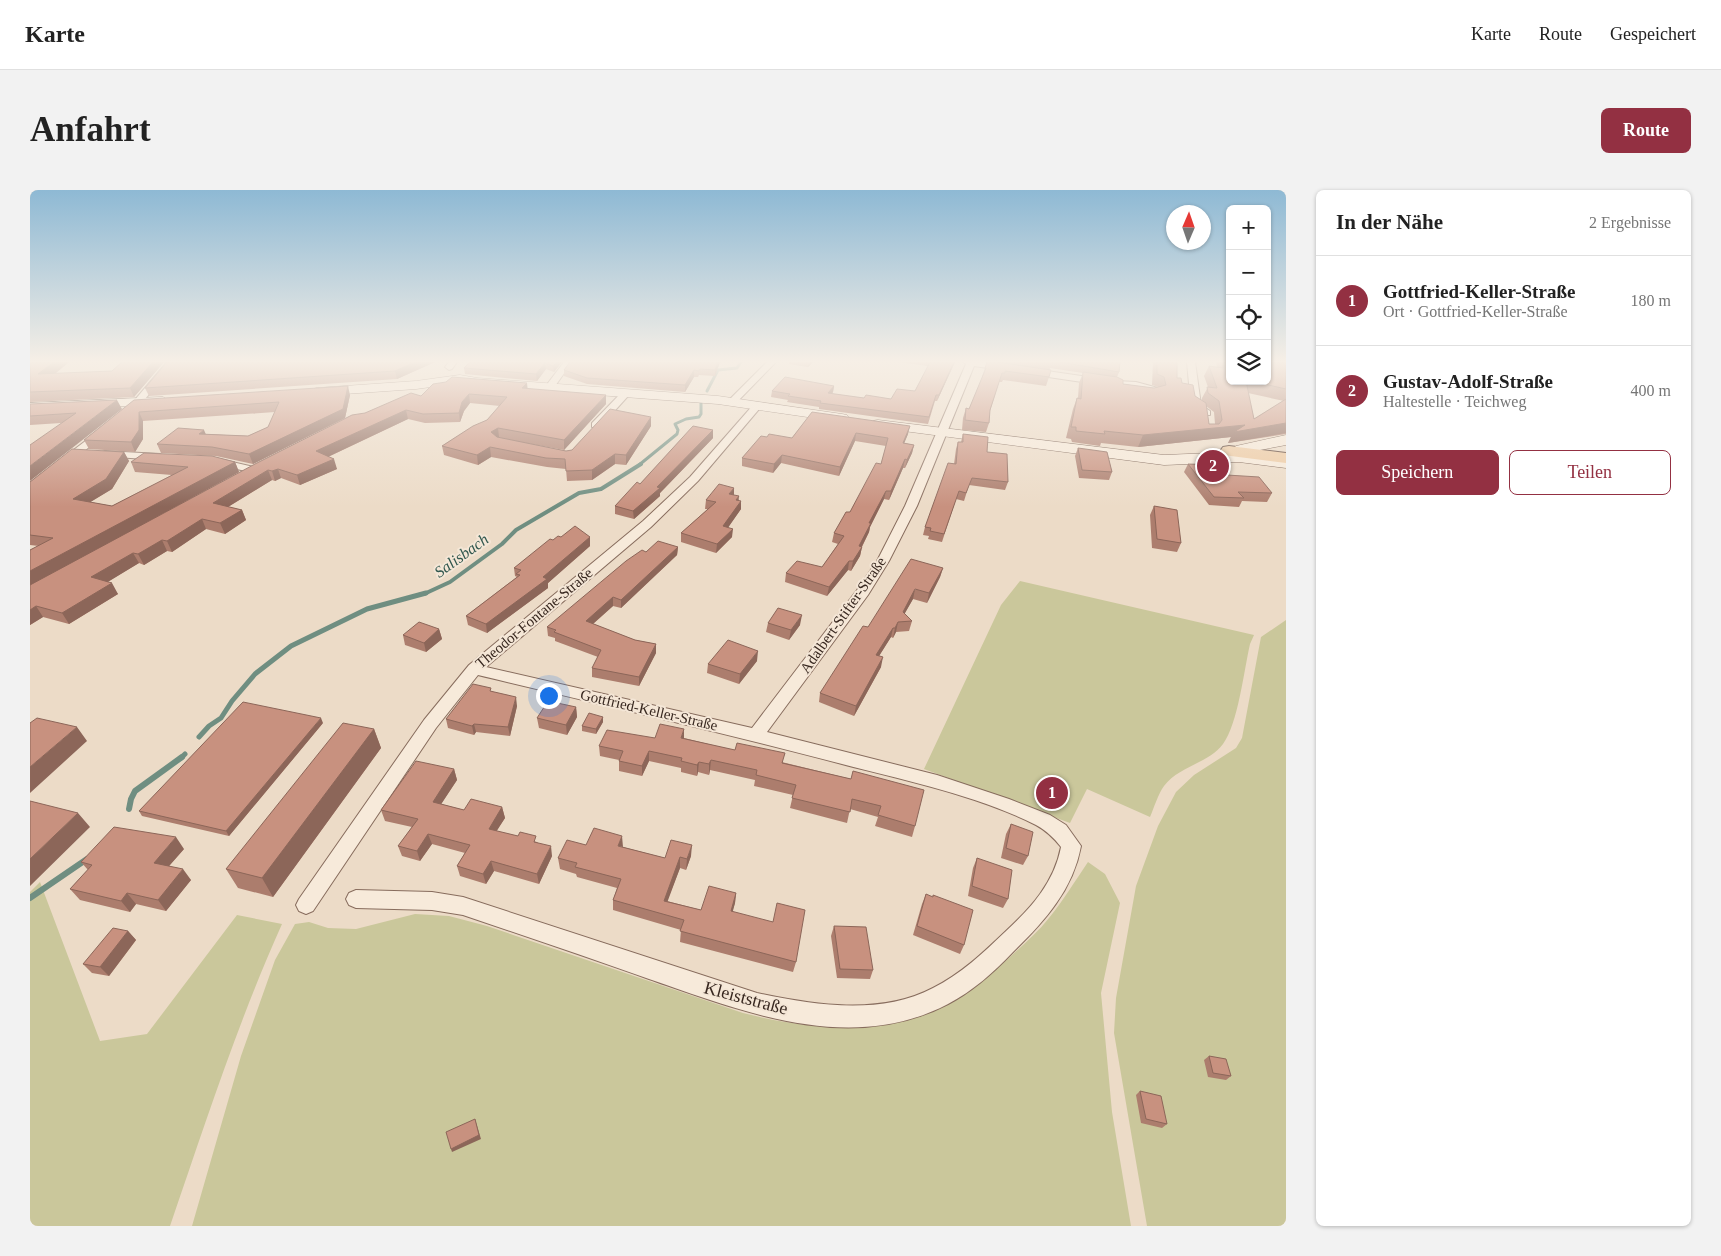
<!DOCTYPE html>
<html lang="de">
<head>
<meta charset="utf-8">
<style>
  :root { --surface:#fff; --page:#f2f2f2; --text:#222; --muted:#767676; --line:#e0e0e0; --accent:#933042 }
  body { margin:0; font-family:Georgia,serif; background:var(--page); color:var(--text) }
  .controls { position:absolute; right:15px; top:15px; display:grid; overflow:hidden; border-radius:8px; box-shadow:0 1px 4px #0004 }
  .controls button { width:45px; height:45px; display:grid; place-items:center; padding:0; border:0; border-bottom:1px solid var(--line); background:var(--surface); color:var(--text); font:25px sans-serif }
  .compass { position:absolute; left:1136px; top:15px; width:45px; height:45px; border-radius:50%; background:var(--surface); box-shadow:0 1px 4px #0004; rotate:2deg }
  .you { position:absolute; left:518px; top:505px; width:18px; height:18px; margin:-12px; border:4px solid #fff; border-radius:50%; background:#1a73e8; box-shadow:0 0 0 8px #1a73e833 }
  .badge { display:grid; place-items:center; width:32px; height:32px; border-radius:50%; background:var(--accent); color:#fff; font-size:16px; font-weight:700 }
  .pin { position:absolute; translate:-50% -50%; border:2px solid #fff; box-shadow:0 1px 5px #0006 }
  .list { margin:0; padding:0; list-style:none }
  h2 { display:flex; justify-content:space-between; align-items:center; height:65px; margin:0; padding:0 20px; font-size:21px }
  h2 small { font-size:16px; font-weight:400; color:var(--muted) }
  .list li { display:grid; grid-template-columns:32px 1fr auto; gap:15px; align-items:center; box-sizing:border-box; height:90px; padding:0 20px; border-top:1px solid var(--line) }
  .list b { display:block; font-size:19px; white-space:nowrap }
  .list p { margin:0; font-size:16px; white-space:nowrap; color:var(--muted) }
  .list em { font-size:16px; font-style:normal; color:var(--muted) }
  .actions { display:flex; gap:10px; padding:15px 20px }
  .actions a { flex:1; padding:11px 0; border:1px solid var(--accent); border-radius:8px; text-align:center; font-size:18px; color:var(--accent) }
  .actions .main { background:var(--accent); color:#fff }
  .icon { flex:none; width:28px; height:28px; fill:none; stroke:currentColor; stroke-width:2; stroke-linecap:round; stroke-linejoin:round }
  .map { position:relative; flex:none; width:1256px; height:1036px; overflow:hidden; border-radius:8px }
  header { display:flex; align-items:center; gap:30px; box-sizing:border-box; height:70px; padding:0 25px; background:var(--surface); border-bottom:1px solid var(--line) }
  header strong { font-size:24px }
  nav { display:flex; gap:28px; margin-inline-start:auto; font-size:18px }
  .intro { display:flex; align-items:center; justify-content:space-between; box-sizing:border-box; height:120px; padding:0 30px }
  h1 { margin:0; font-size:35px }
  .button { padding:12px 22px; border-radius:8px; background:var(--accent); color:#fff; font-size:18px; font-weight:700 }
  main { display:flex; gap:30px; padding:0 30px }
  aside { flex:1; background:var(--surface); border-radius:8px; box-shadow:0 1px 4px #0004 }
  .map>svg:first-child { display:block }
</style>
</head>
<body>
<header>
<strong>Karte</strong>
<nav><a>Karte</a><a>Route</a><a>Gespeichert</a></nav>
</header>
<div class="intro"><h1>Anfahrt</h1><a class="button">Route</a></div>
<main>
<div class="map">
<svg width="1256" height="1036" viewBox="0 0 1256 1036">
  <rect width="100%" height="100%" fill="#ecdbc7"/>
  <path fill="#cac79b" d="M990,391L1224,445L1220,454C1214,480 1208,534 1193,554C1179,573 1149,576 1134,596C1128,604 1124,618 1120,627L1057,599L1040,633L894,579L971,415Z
    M1256,430V1036H1117L1084,843L1086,808L1106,696L1128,636L1146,602L1164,585L1206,558L1212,548L1231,447Z
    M1058,672L1075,684L1090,713L1071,803L1082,922L1101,1036H162L211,866L245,770L265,734L279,732L298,738L326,739L385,724L419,726L457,736L713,823C818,850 899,841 981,766C994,754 1008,742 1019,728C1033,711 1045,691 1058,672Z
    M10,692L70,851L117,844L207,725L252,734C208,832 175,934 140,1036H0V702Z"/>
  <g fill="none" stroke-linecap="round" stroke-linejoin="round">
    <path stroke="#6f8e81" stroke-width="3" d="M677,201L688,180L707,178L711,172
      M609,275L647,244L648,240L645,234L656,229L669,227L671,224V213"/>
    <path stroke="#6f8e81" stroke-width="4" d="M394,404L420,392L472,354L486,340L549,303L571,299L611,274"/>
    <path stroke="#6f8e81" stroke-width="5" d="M169,547L179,536L191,528L202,511L225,484L261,456L337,419L396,403
      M151,568L155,564"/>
    <path stroke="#6f8e81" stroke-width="6" d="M99,619L101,609L105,601L152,567
      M0,708L57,669"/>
    <g stroke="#876c5d" stroke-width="2">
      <path id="street" d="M137,172H146L110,215L98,225H92V221L104,211Z
        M419,172H427L422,179L419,180L415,177Z
        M534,172H542L523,199H517L515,197Z
        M737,172H746L705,214H699V210Z
        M933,172H954L1086,191L1106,192L1128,198L1130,204C1125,208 1116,207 1110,206V202L1120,201L1106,197H1086L944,176L887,316L859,371L838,405L737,542L907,585L979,609L1020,625L1036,635L1051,656C1043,700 1014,732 983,762C964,782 943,801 918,814C821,865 714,822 619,789C557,767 495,746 433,725L402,720L326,718L319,715L316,709L319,703L326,700L402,702L433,707L727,803C783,815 850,826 903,798C931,784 953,763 975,742C1001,718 1024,693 1031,657C1024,648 1017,641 1006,635C949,606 874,590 812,574C691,542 569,514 448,485L406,538L283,721L276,724L269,721L266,715L269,709L394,530L439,475L613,331L660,287L724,214H730V218L668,291L621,337L456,477L722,538L827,400L847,371L875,316L936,174Z
        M1157,172H1165L1171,215L1180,221V225H1174L1161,216Z
        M596,200L599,201V205L570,237H562V233L593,201Z
        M74,237L79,240L78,242L4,301L0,302V293Z
        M75,261L130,264L135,267L130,270L71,266L70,264L71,262Z
        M185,268L228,278L229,280L224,283L181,273L180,271L181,269Z"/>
    </g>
    <g stroke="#694e40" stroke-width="1">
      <path id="secondary" d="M430,185L447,188L688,206L812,224L817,225L819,228L817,231L812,232L688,214L447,196L430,193L386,199L286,206L279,202L286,198L386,191Z
        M133,207L140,211L138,214L0,221V213Z
        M848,230L1134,265L1206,262L1203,259L1206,256L1256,245V255L1214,263L1256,268V278L1209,272L1134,275L843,237L841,234L843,231Z"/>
    </g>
    <g stroke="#553c31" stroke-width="2">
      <path id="primary" d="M1199,256L1256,263V273L1193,265L1190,261L1193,257Z"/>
    </g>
    <use href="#street" fill="#f7eada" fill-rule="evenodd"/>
    <use href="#secondary" fill="#f7eada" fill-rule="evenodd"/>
    <use href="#primary" fill="#edc9a1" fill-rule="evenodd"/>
  </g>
  <path fill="#ac7d6d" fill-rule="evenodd" d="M0,172H39L25,184L82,181L92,172H134L104,207L0,212Z
    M137,172H405L367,189L119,206L115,198Z
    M532,172L524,182L516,179L507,191L435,184L434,178Z
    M540,172H690L685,186L669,185L668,187H664L655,202L557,194L534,186V180Z
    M759,172H783L778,177L759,174Z
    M869,172H925L907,211H905L898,234L789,219V217L757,212L758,210L741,207L742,201L804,196L803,202L802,204L834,208L861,209L885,201L898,176Z
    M957,172H1090L1089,182L1087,187L1093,194L1124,198L1129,197L1122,195L1123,172H1147V188L1165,206L1172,211V208L1178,197L1174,186L1179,176L1187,177L1186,172H1200V191H1237L1256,172V244L1198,253L1201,247L1108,257L1071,253L1070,256L1042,252L1041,249L1036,248L1043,219L1047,208H1048L1049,193L1053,183L1020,178L1019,187L1016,196L973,190L972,192H969L960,221L959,233L956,242L932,240L933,228L936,218L939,219L953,187H952ZM1218,203L1254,211L1224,229ZM1176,216L1184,222L1185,234H1179Z
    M497,193V199L576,214L534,260L469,248L536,261L542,260L621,227V236L596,275L585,274L562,290L537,291L536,279L517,277L461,267L448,275L414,265L412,256L457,230L470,216L440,213L434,221L430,232L395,233L378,229L298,267L307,279L270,295L251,288L245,291L242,290L198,317L212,320L216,330L195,344L176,339L142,362L137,361L114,375L109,373L77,392L88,404L39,434L13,427L0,435V360L9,356L0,355V292L94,262L99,271L82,299L60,312L82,316L142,285L105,282L101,272H205L209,282L117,332L335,223L391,206Z
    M320,205L315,228L223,274L186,266L131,263L127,254L176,244L218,246L238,237L245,222L113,231V249L105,262L59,259L54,250L104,210Z
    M0,214L92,219L31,233L0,235Z
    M782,222L878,244L874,253L884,255L882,263L875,278H873L859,310L854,309L840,337L839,342L832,357L830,366L821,381L818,380L797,406L755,392L756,383L792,377L808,354L802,352L804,343L820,322L851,274L856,256L825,251L809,286L751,273L743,283L712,276V268L737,247L762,248Z
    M683,240V248L630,303V306L604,329L585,324V316L610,294Z
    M933,244L957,262L978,292L975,300L939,295L934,311L926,309L912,352L898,349L899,346L893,345L895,337L924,274L926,259L928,252H931Z
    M1048,258L1082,282L1079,290L1049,288L1045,266Z
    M1158,274L1196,276L1191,285L1242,303L1237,312L1212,311L1209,317L1179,315L1154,282Z
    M704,305L709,310L711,319L698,337L702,347L686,363L651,352V343L678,319H675L676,310Z
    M1124,316L1151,353L1147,362L1122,358L1120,325Z
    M531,347H560V356L518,393V398L457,443L438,435L436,426L487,387L485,386L484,378Z
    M648,357L647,365L591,418L583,416L563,434L605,450L626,454V463L609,496L562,487V478L568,467L525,451V448L518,446L517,437L616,362Z
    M913,378L910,387L897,413L883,409L874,424L882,431L879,441L866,442L863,448L861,447L849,466L851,477L824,526L789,512L790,503L838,437Z
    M738,433L770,435L759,450L736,442Z
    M409,439L412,449L396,462L375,455L373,445Z
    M727,471L709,494L677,483L678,474Z
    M462,501L487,516L480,546L446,542L444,545L418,538L416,529Z
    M546,517L547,527L537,545L509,538L507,528Z
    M573,527V532L566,544L552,541V536Z
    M293,533L199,646L112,626L109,621Z
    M344,539L351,558L243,707L208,698L196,679Z
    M654,548L821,589L885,636L882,647L845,636L848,627L820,619L817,633L760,618L763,605L724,596L725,590L680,580L679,585L668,582L667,586L651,582V578L619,571L612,586L589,581V570L570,566L569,556Z
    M424,579L427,590L411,614L434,620L472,617L475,628L466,641L507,652L522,666L509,694L464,681L456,694L430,686L427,676L435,663L402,654L390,671L372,666L368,656L382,637L355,631L351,620Z
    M981,634L998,666L993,675L971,668L976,644Z
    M556,655L593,657L635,668L661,666L656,680L650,678L637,711L671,720L706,703L705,713L702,722L766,772L763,782L650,752L651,740L583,720V710L587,698L547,687L546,684L530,679L528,668Z
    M154,659L139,676L161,690L136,721L106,714L100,722L50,710L40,699L58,680L51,672Z
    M947,668L978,709L973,718L938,706L943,678Z
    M896,704L934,755L930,764L883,745L892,714Z
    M804,736L843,780L840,789L807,788L801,746Z
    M98,741L106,750L79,786L62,783L53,774Z
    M1179,866L1201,886L1196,890L1178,887L1174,870Z
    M1110,901L1137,934L1132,938L1111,933L1106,905Z"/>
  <path fill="#8c6659" d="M24,172H39L13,193L8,184Z
    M123,172H134L104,207L100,198Z
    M385,172H405L367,189L365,181Z
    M527,172H532L524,182L523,176Z
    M688,172H690L685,186V180Z
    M779,172H783L778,177Z
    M924,172H925L907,211L909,205Z
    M515,173L516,179L507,191L506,184Z
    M664,180V187L655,202V195Z
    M497,193L498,202L492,198Z
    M318,196L320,205L315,228L223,274L219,264Z
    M804,196L803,202L797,209L798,203Z
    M439,204L440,213L434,221L430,232L429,223L432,212Z
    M576,205V214L534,260V250Z
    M87,210L92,219L0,291V276Z
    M376,220L378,229L289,271L286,261Z
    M109,222L113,231V249L105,262L101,252Z
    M621,227V236L596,275V265Z
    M1256,233V243L1198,253L1201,247L1108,257L1113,245L1215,235Z
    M880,236L878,244L871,261L873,253Z
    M468,238L469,247L462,251L461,242Z
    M174,240L178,249L169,244Z
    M683,240V248L630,303V306L604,329L603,321Z
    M826,243L825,251L809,286L810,277Z
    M884,255L882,263L875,278L877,270Z
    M460,257L461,267L448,275L447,265Z
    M94,262L99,271L82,299L49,319L43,309Z
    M585,264V274L562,290V280Z
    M752,265L751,273L743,283L744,274Z
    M304,269L307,279L270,295L267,285Z
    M875,269L873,278L859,310L861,301Z
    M205,272L209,282L0,396V381Z
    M1196,276L1191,284L1177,292L1181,284Z
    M248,279L251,288L245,291L242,281Z
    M238,280L242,290L188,323L183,313Z
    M704,298V306L699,304Z
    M856,301L854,309L840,337L839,342L829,362L832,357L830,366L821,381L823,371L839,333Z
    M709,306L708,315L711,311V319L693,345V336L706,310Z
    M212,320L216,330L195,344L190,333Z
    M172,329L176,339L142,362L137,351Z
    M703,339L702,347L686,363L687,354Z
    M560,347V356L518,393V398L457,443L456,434L513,387Z
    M132,350L137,361L114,375L108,364Z
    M648,357L647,365L591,418V410Z
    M103,363L109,373L68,398L61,387Z
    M819,371L818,380L797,406L799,397Z
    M913,378L910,387L897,413L899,403Z
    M82,393L88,404L39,434L32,423Z
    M885,399L883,409L870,432L873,422Z
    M583,407V416L556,440V431Z
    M6,416L13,427L0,435V420Z
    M772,425L770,435L759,450L761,440Z
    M868,432L866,442L863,448L865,438Z
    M863,438L861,447L844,474L846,465Z
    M409,439L412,449L396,462L394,453Z
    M626,454V463L609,496V487Z
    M728,461L727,471L709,494L710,484Z
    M853,467L851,477L824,526L826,516Z
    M486,507L487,516L480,546L478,537Z
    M546,517L547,527L537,545L536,535Z
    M573,527V532L566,544V539Z
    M291,528L293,533L199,646L196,641Z
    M444,534L446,542L444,545L442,536Z
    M47,537L57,551L0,603V577Z
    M344,539L351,558L243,707L232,688Z
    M654,539V549L651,548Z
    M619,561V571L612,586V576Z
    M681,570L680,580L679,585V574Z
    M669,572L668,582L667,586V575Z
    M424,579L427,590L406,622L403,612Z
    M472,617L475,628L461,650L459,639Z
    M48,623L60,637L0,696V669Z
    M398,644L402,654L390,671L387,661Z
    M592,646L593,657L588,656Z
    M146,647L154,659L132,684L124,673Z
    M662,655L661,666L656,680L657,669Z
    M521,656L522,666L509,694L507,684Z
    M650,667V678L634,721V711Z
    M461,671L464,681L456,694L453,684Z
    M153,679L161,690L136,721L128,710Z
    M97,703L106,714L100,722L91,711Z
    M706,703L705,713L700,732L701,721Z
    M98,741L106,750L79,786L70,777Z
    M445,929L451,949L422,962L421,959Z"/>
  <path fill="#c8917f" stroke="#8c6659" d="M0,172H24L8,184L82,181L92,172H123L100,198L0,202Z
    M137,172H385L365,181L115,198Z
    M440,172H527L523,176L515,173L506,184L434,178Z
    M540,172H688L685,180L670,179L669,181L664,180L655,195L557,188L534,180Z
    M900,172H924L909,205H906L899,227L790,213L791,211L758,206L760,204L742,201L755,187L804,196L798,203L834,208L836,205L861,209L867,199L885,201Z
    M957,172H967L1021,180L1019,187L975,181V183H972L960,220L959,233L935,230L936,218L939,219L956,178H955Z
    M1030,172H1090L1089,182Z
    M1127,172H1147V188H1151L1152,193L1163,195L1165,206L1176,213L1179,234H1189L1192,230L1189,211L1178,203L1177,197L1187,198L1179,176L1193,178V172H1200V191H1216L1224,229L1256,209V233L1204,242L1215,235L1113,245L1074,241L1075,244L1046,241V237H1041L1047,208L1051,209L1053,182L1087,187L1093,190V194L1124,198L1136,195L1134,187L1127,184Z
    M1237,172H1256V199L1221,191H1237Z
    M422,187L497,193L492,198L576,205L534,250L468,238L461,242L467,247L536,261L542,260L580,219L621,227L596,265L585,264L562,280L536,281L535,269L516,268L460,257L447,265L412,256L443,236L457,230L477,207L439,204L432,212L429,223L393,224L376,220L286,261L304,269L267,285L248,279L242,281L238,280L183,313L212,320L190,333L172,329L137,351L132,350L108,364L103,363L61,387L82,393L32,423L6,416L0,420V395L225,274L322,225L335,223L381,203L391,206L403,194L416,192Z
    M318,196L313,219L219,264L182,257L127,254L148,238L174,240L169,244L218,246L238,237L249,212L109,222V240L101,252L54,250L104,210Z
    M87,210L0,276V255L46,223L0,226V214Z
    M782,222L880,236L873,253L884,255L877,270L875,269L861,301H856L839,333H841L829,356L832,357L823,371H819L799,397L756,383L767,371L792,377L814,346L804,343L816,322H820L846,273L851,274L858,248L826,243L810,277L752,265L744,274L712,268L731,246L737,247L739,244L762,248Z
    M663,236L683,240L627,297L630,298L603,321L585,316L607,292L610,294Z
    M933,244L958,247L957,262L977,264L978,292L942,288L936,303L929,301L914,344L900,341L901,338L895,337L918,273L926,274L928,252H933Z
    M1048,258L1077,262L1082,282L1052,280Z
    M42,259L94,262L76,289L43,309L82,316L158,277L101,272L114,263L182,266L205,272L0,381V360L23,348L0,345V292Z
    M1158,274L1196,276L1181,284L1229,287L1242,303L1208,302L1214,308L1184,307Z
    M689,294L704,298L699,304L709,306L706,310L711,311L693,336L703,339L687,354L651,343L686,312L676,310Z
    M1124,316L1147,320L1151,353L1127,349Z
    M545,336L560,347L513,387L517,389L456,434L436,426L490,385L486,384L491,380L484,378L520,349L523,350L528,346L531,347Z
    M628,351L648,357L591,410L583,407L556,431L605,450L626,454L609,487L562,478L571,460L524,442L526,440L517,437L596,371L612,360L616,362Z
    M881,369L913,378L899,403L885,399L873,422L882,431L868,432L865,438H863L846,465L853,467L826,516L790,503L833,436L838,437Z
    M748,418L772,425L761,440L738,433Z
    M389,432L409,439L394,453L373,445Z
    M698,450L728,461L710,484L678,474Z
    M443,494L461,498L460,501L486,507L478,537L444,534L442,536L416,529Z
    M518,511L546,517L536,535L507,528Z
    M213,512L291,528L196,641L109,621Z
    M559,523L573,527L566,539L552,536Z
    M7,528L47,537L0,577V533Z
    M313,533L344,539L232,688L196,679Z
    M630,534L654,539L651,548L705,560L707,553L755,563L752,573L821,589L823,581L894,600L885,636L848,625L851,616L822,609L820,622L762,608L766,595L726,585L727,580L681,570L679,574L669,572L667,575L651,571L652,568L619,561L612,576L589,571L593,561L569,556L577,540L625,548Z
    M386,571L424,579L403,612L434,620L441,609L472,617L459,639L488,646L490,642L506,646L504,652L521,656L507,684L461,671L453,684L427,676L440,655L398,644L387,661L368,656L388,629L351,620Z
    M0,611L48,623L0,669Z
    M981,634L1003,642L998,666L976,658Z
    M84,637L146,647L124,673L153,679L128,710L97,703L91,711L40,699L62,675L51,672Z
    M564,638L592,646L588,656L635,668L641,650L662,655L657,669L650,667L634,711L671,720L679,696L706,703L701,721L743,732L747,713L775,720L766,772L650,741L654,730L583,710L591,689L545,677L547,673L528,668L537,650L556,655Z
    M947,668L982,680L978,709L942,696Z
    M896,704L903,707V705L943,720L934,755L887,736Z
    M804,736L836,737L843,780L810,779Z
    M83,738L98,741L70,777L53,774Z
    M1179,866L1196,869L1201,886L1183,883Z
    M1110,901L1131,906L1137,934L1116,929Z
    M445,929L449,945L421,959L416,942Z"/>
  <linearGradient id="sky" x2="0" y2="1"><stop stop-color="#8eb9d4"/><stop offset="0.54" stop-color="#f6efe6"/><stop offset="1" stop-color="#f6efe6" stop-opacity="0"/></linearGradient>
  <rect width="1256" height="317" fill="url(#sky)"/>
  <g text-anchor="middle" stroke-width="4" stroke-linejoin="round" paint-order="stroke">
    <g font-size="15" fill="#382820" stroke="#f4e6d6">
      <text transform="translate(813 425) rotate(-55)" y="5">Adalbert-Stifter-Straße</text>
      <text transform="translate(504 428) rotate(-40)" y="5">Theodor-Fontane-Straße</text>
      <text transform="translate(619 520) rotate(13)" y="5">Gottfried-Keller-Straße</text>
    </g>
    <g font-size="16" font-style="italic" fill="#30574e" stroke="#f4e6d6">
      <text transform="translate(431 365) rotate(-36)" y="6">Salisbach</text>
    </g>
    <g font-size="18" fill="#382820" stroke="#f4e6d6">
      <text transform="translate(716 808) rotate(15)" y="6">Kleiststraße</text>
    </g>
  </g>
</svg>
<div class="controls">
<button>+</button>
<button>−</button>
<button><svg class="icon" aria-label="locate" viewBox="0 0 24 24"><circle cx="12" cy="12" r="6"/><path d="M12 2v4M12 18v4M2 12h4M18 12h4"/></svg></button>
<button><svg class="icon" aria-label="layers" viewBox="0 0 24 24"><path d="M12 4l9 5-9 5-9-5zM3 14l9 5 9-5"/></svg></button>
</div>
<svg class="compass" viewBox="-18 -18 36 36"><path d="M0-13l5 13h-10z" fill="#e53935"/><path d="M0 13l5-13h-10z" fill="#767676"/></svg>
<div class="you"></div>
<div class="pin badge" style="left:1022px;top:603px">1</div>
<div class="pin badge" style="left:1183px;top:276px">2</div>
</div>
<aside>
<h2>In der Nähe<small>2 Ergebnisse</small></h2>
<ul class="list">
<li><span class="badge">1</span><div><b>Gottfried-Keller-Straße</b><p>Ort · Gottfried-Keller-Straße</p></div><em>180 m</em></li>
<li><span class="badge">2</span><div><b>Gustav-Adolf-Straße</b><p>Haltestelle · Teichweg</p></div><em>400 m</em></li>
</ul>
<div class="actions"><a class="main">Speichern</a><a>Teilen</a></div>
</aside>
</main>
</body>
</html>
